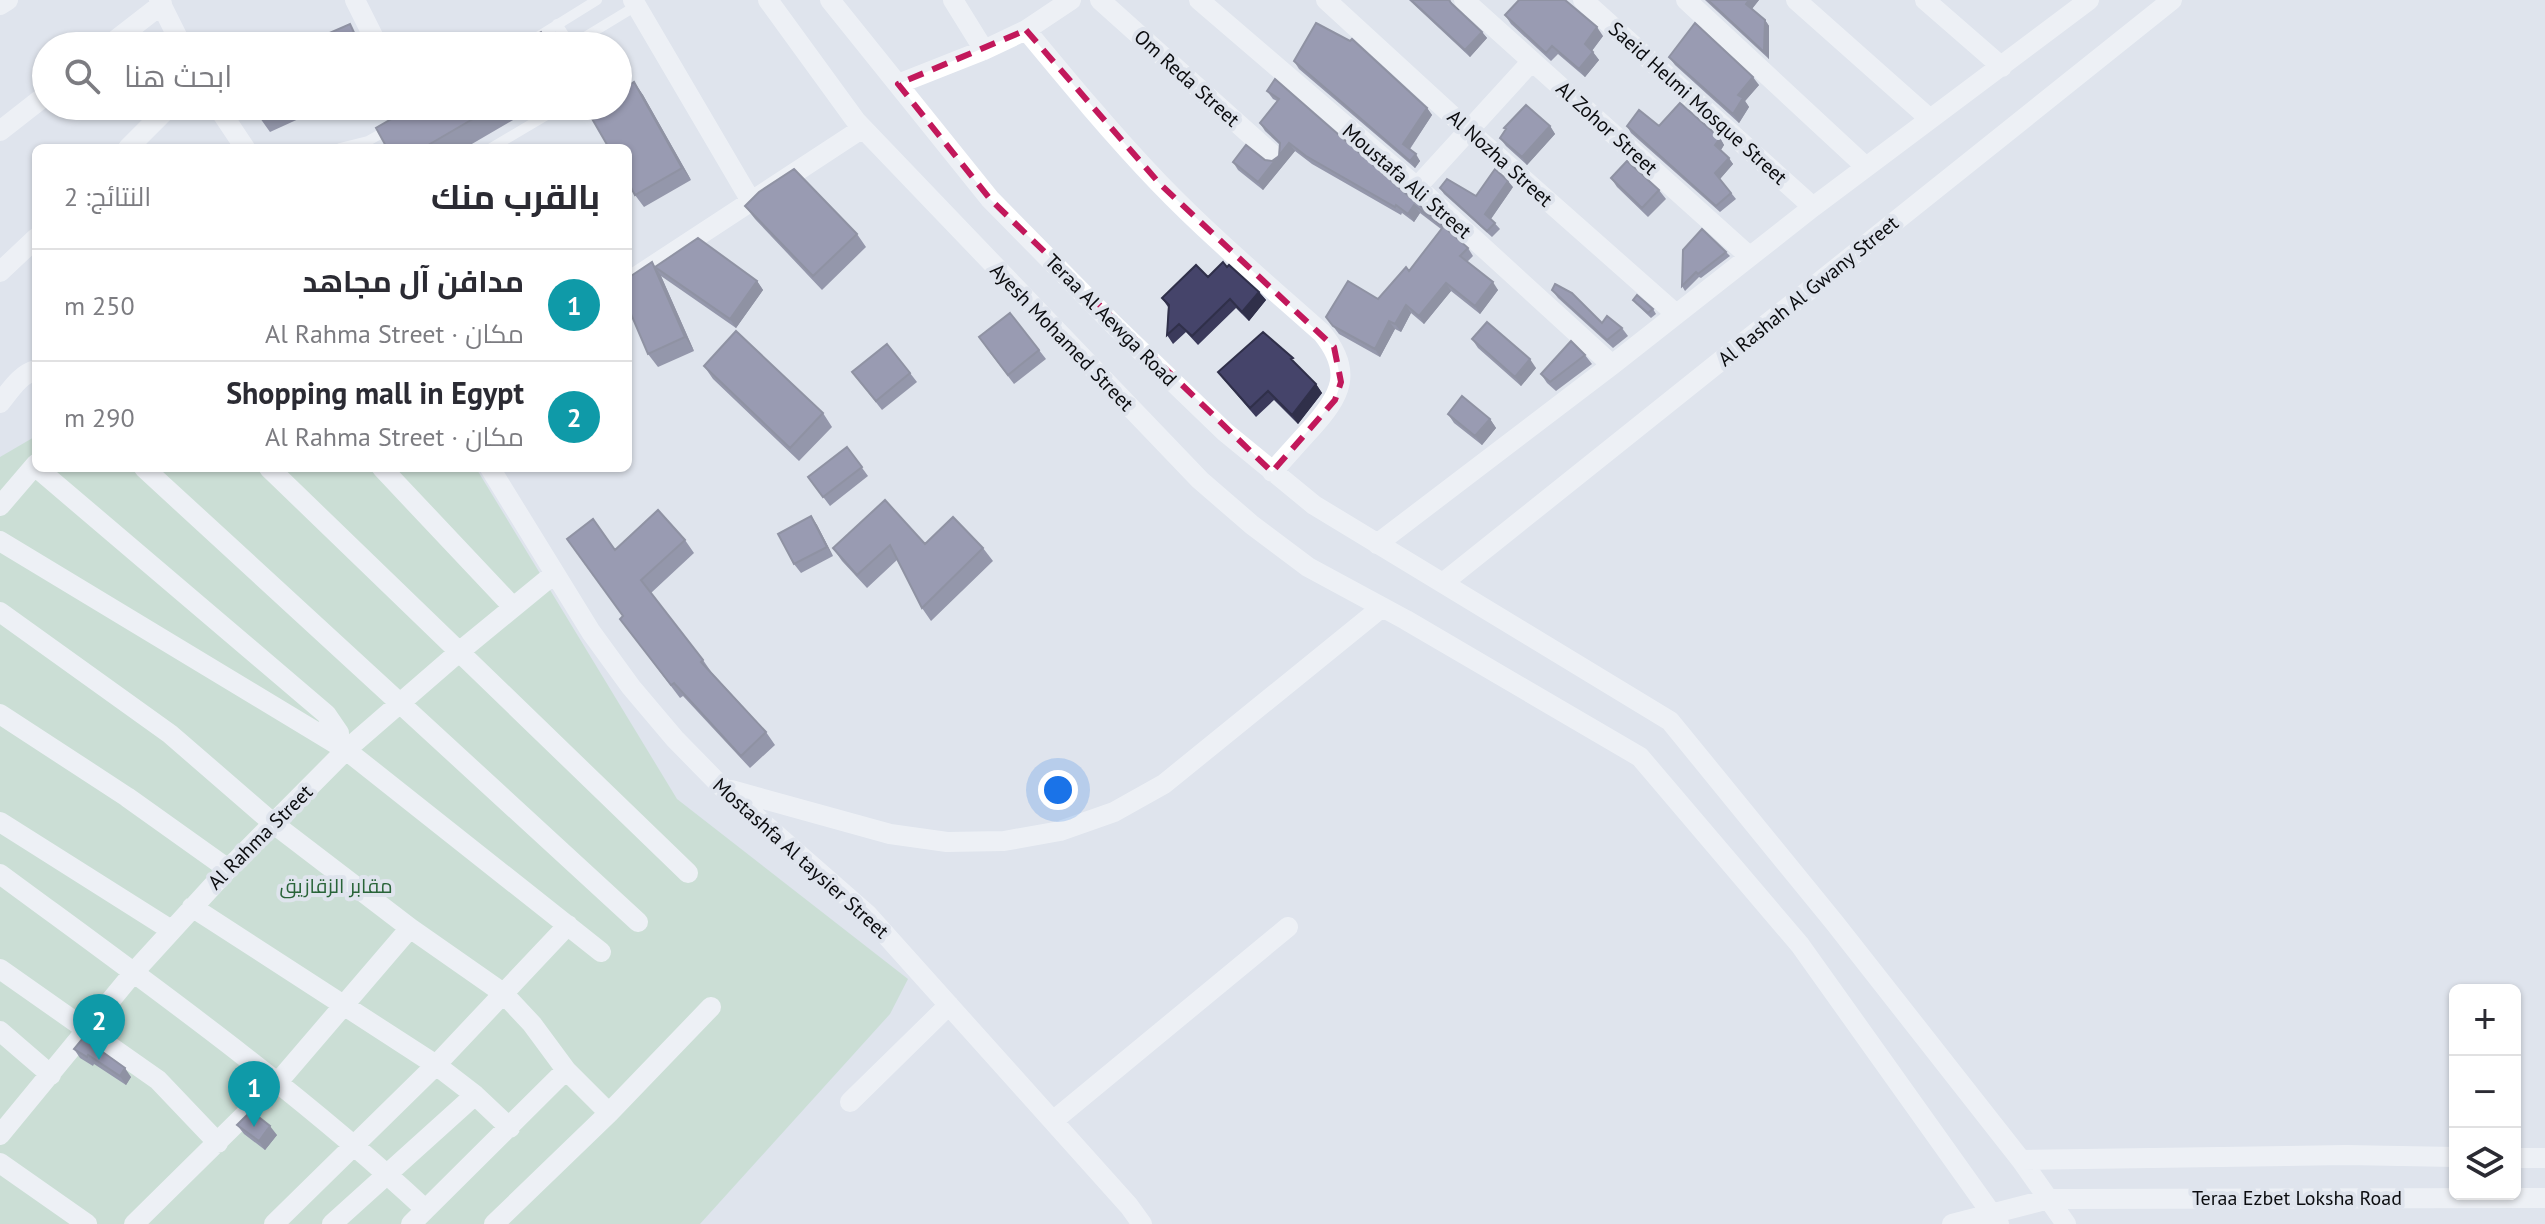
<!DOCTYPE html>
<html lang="ar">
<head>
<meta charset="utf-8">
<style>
  :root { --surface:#fff; --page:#f2f2f3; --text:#2b2b33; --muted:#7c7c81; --line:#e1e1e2; --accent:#db2777 }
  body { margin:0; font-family:"PT Sans",Cairo,sans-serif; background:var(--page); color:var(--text); direction:rtl }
  .controls { position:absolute; right:24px; bottom:24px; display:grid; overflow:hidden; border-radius:12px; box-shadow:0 2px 6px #0004 }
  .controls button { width:72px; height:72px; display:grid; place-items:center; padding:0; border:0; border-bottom:2px solid var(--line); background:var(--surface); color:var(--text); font:40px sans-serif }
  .you { position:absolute; left:1058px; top:790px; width:28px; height:28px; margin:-20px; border:6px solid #fff; border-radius:50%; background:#1a73e8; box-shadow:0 0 0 12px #1a73e833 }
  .badge { display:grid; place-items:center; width:52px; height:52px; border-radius:50%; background:var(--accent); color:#fff; font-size:26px; font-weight:700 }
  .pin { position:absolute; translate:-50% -66px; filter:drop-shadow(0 2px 4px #0008) }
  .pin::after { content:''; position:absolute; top:42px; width:28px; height:24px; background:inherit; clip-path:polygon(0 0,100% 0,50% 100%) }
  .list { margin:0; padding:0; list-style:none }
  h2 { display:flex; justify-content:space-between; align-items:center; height:104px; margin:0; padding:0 32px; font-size:34px }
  h2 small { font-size:26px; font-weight:400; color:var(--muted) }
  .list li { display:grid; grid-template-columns:52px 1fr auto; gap:24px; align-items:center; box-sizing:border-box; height:112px; padding:0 32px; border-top:2px solid var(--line) }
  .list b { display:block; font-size:30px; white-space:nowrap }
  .list p { margin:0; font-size:26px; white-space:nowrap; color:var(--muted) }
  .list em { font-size:26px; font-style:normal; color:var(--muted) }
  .icon { flex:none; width:44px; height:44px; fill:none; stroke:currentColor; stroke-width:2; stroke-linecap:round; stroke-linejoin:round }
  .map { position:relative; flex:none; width:2545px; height:1224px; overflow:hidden; direction:ltr }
  .search { position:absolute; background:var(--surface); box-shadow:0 2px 6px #0004; left:32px; top:32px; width:600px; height:88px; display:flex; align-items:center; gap:20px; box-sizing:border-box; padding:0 28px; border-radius:44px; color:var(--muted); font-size:30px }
  .panel { position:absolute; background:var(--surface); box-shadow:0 2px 6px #0004; left:32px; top:144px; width:600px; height:328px; border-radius:12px; direction:rtl }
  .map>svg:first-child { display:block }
</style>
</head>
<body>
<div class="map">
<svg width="2545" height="1224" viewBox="0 0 2545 1224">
  <rect width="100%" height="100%" fill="#dfe4ed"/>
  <path fill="#b3d8b9" d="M36,436V468H307L312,471L317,468H476L677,799L908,979L890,1014L700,1224H0V457Z"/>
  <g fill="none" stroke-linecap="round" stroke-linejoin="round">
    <path stroke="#fff" stroke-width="10" d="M557,24L571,46
      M523,46L597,0
      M570,46L636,6
      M340,148L368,141L391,128
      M491,148L562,106"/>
    <path stroke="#fff" stroke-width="20" d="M159,0L182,46
      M355,0L378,46
      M633,0L751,201
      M768,0L856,121L1200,480L1252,525L1308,567L1406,620L1640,757L1800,945L1999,1224
      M830,0L990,199L1114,325L1225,432L1314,505L1670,721L1834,922L2021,1160L2066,1224
      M953,0L984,50
      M1100,0L1274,156
      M1199,0L1417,187L1612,365
      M1326,0L1469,131L1676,314
      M1464,0L1749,256
      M1583,0L1813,207
      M1686,0L1866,167
      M1796,0L1930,119
      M1925,0L2002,67
      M0,5L8,0
      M1026,30C1069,82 1112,134 1159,183C1210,236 1267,284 1322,333C1354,372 1341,396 1310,430C1297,444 1285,458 1272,472
      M108,46L162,4
      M898,84L984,50L1026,30L1071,0
      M217,106L245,148
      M0,131L46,95
      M128,148L170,106
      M1417,187L1532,61
      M0,272L36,238
      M628,282L863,128
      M0,403C10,391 20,374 36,370
      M37,468L326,714L339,733L338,745
      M144,468L638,922
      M269,468L688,873
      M382,468L513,607
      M490,468L591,632L631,687L675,739L723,788L867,914L1129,1206L1142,1224
      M0,506L36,464
      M0,541L346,750L601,952
      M1377,544L1612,365L1813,207L2089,0
      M1444,582L2172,0
      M0,612L170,734L274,824L410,928L503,993L532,1024L566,1070L609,1113
      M0,714L127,797L228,869
      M731,790L890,834L947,842L1004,841L1060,831L1114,812L1164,784L1381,608
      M0,822L171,930
      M0,874C145,981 293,1086 425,1209
      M192,907L436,1065L475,1095L510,1128
      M0,969L158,1080L218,1143
      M0,1031L51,1075
      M850,1102L949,1005
      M1053,1121L1288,927
      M0,1135L134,972L228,869L346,750L459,652L554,574
      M2515,1158H2545
      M2021,1160L2346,1155L2455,1157
      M0,1163L87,1224
      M134,1224L278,1082L410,928
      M274,1224L436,1065L568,925
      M332,1224L475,1095
      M411,1224L566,1070
      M494,1224L609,1113L711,1007
      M1952,1224L2049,1199L2545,1198"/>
  </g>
  <path fill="#3b3a5b" d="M1409,0H1450L1453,5L1482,32L1487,38L1470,57Z
    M1705,0H1759L1752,9L1765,20L1769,26V59Z
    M1505,15L1603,36L1592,51L1599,60L1585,77L1558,54L1551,61L1511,24Z
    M1669,57L1759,85L1745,101L1749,107L1739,123L1675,65Z
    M1294,61L1427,108L1432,115L1410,149L1420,161L1415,168L1299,69Z
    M1275,79L1468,248L1473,256L1467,262L1498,290L1480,314L1451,291L1424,324L1411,313L1401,332L1395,329L1380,357L1339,334L1326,317L1378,299L1409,271L1441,229L1420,213L1414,222L1402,213L1401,215L1312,164L1295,151L1263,190L1238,170L1233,162L1272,161L1279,156L1280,145L1265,131L1260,123L1277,101L1273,99L1267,91Z
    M634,82L643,95L691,180L644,207L635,195L627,86Z
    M255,106H327L270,132L260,118Z
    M414,106H537L465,148H387Z
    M1550,126L1555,134L1527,165L1506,146L1500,138L1506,130L1504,128Z
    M1627,126H1659L1720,138L1724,145L1721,150L1733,164L1720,179L1736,199L1720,212L1631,133Z
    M1611,178L1659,190L1666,199L1648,217L1617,187Z
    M1513,187L1491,219L1500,229L1492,237L1444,194L1440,188L1476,196Z
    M745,206L857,234L866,247L822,290L755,219Z
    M1702,229L1726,252L1730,256L1701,278L1699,277L1685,291L1682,286Z
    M652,262L661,276L694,351L658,367L648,354Z
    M655,267L757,281L763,290L736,328L661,276Z
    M1208,277L1259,292L1266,300L1249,321L1236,308L1198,345L1186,332L1173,344L1167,335L1168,307L1162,298Z
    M1552,290L1602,323L1622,328L1628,336L1613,348L1558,298Z
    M1633,300L1653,309L1656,314L1651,318L1636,304Z
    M1472,339L1536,368L1521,386L1478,348Z
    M985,346L1039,350L1046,359L1014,384Z
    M1585,355L1592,364L1556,391L1547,383L1541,374Z
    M704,366L823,413L832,427L799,461L713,379Z
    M1299,367L1316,384L1322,393L1298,424L1274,400L1256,417L1225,381L1218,372Z
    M852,372L910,373L917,382L882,410Z
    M1448,414L1490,419L1496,428L1482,445L1454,423Z
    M847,447L868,476L830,506L808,477Z
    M811,516L817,525L833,556L801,573L794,564Z
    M685,540L694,553L651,593L703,660L712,673L766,732L775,745L750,768L683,696L680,698L620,619L623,617L615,550Z
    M925,544L983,548L993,561L931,621L922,608L897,560L867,588L842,561L833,548Z
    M74,1049L131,1077L126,1085L94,1064L93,1066L80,1058Z
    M237,1125L277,1135L265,1150L244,1134Z"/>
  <path fill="#30304a" d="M1749,0H1759L1750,11L1746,4Z
    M1765,20L1769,26V59L1764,52Z
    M1597,27L1603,36L1590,53L1585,44Z
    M1482,32L1487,38L1470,57L1465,50Z
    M1593,52L1599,60L1585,77L1579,69Z
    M1753,77L1759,85L1745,101L1749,107L1739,123L1733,114L1738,95Z
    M634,82L643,95L691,180L682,168Z
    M1427,108L1432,115L1408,151L1403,144Z
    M1550,126L1555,134L1527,165L1522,157Z
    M1720,138L1724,145L1720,151L1715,145Z
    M1289,143L1295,151L1263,190L1258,182Z
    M1416,154L1420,161L1415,168L1410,161Z
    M1729,158L1733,164L1719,180L1715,173Z
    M1508,181L1513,187L1490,220L1485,214Z
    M1414,205L1420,213L1414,222L1408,214Z
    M652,262L661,276L694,351L685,337Z
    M757,281L763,290L736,328L730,319Z
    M1493,282L1498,290L1480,314L1475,306Z
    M1446,283L1451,291L1424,324L1419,316Z
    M1259,292L1266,300L1249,321L1242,312Z
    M1406,305L1411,313L1401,332L1395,324Z
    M1389,321L1395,329L1380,357L1375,349Z
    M1530,359L1536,368L1521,386L1515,377Z
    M1316,384L1322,393L1298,424L1292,415Z
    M1490,419L1496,428L1482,445L1475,436Z
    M811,516L817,525L833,556L827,547Z
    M125,1068L131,1077L126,1085L120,1076Z
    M270,1126L277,1135L265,1150L259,1141Z"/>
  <path fill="#45446a" stroke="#30304a" stroke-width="2" d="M1411,0H1449L1451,3L1482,32L1465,50Z
    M1519,0H1565L1597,27L1585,44L1593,52L1579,69L1552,46L1546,53L1505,15Z
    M1708,0H1749L1746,4L1765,20L1764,52Z
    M1316,23L1350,41L1352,39L1427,108L1403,144L1416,154L1410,161L1294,61Z
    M1695,23L1753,77L1738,95L1743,98L1733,114L1669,57Z
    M350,24L357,39L369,46H322L318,38Z
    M541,32L549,46H517Z
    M597,37L603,46H582Z
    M618,73L626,87L634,82L682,168L635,195L628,182V148H609L587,110L593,106H618Z
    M1275,79L1468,248L1460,256L1493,282L1475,306L1446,283L1419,316L1406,305L1395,324L1389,321L1375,349L1333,326L1326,317L1348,281L1378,299L1406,267L1409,271L1443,227L1414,205L1408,214L1396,205L1395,207L1306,156L1289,143L1258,182L1233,162L1246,145L1265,160L1272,161L1279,156L1280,143L1260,123L1279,99L1267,91Z
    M1680,103L1720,138L1715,145L1729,158L1715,173L1731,193L1716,206L1627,126L1639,110L1659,126Z
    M1526,105L1550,126L1522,157L1500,138L1506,129L1504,128Z
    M255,106H288L260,118Z
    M414,106H495L423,148H387L376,128Z
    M1627,161L1659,190L1642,208L1611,178Z
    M794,169L857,234L813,276L745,206L759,192Z
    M1495,169L1508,181L1485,214L1495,223L1487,231L1440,188L1447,179L1476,196Z
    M1702,229L1726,252L1698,274L1696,272L1682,286L1683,250Z
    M698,238L757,281L730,319L655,267Z
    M652,262L685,337L648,354L628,307V278Z
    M1223,262L1227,267L1229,265L1259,292L1242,312L1230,299L1192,336L1179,324L1167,335L1169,305L1162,298L1196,265L1208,277Z
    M1555,284L1572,293L1602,323L1607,316L1622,328L1607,340L1552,290Z
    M1637,295L1653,309L1648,313L1633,300Z
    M1010,313L1039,350L1008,375L979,337Z
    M1487,322L1530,359L1515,377L1472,339Z
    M736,331L823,413L790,448L704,366Z
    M1263,332L1293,358L1291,359L1316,384L1292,415L1268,391L1250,408L1218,372Z
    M1571,341L1585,355L1550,382L1541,374Z
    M887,344L910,373L876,401L852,372Z
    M1462,396L1490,419L1475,436L1448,414Z
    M847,447L862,467L823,497L808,477Z
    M885,500L925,544L953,517L983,548L922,608L890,545L857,575L833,548Z
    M658,510L685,540L641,580L703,660L701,662L766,732L741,756L674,683L671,685L620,619L623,616L567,539L593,519L615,550Z
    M811,516L827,547L794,564L778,534Z
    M83,1038L125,1068L120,1076L88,1055L87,1057L74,1049Z
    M251,1111L270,1126L259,1141L237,1125Z"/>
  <path d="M0 0H2545V1224H0ZM1026,30L1160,184L1334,347L1341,382L1335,400L1272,472L990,199L898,84Z" fill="#dfe4ed" fill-opacity=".55" fill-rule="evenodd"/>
  <path fill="none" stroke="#c2185b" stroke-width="6" stroke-dasharray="16 10" stroke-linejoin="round" d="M1026,30L1160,184L1334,347L1341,382L1335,400L1272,472L990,199L898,84Z"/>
  <g text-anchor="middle" stroke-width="8" stroke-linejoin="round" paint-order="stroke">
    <g font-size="20" fill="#0b0c0f" stroke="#dfe4ed">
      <text transform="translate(1187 78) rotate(42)" y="7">Om Reda Street</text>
      <text transform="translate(1698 103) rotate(42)" y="7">Saeid Helmi Mosque Street</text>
      <text transform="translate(1607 128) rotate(42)" y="7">Al Zohor Street</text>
      <text transform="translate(1500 158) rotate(42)" y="7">Al Nozha Street</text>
      <text transform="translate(1407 181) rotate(41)" y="7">Moustafa Ali Street</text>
      <text transform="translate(1808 291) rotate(-39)" y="7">Al Rashah Al Gwany Street</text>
      <text transform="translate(1111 320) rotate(45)" y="7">Teraa Al Aewga Road</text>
      <text transform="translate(1062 337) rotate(46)" y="7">Ayesh Mohamed Street</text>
      <text transform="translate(260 837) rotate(-45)" y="7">Al Rahma Street</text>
      <text transform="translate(801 858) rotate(42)" y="7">Mostashfa Al taysier Street</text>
      <text x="2297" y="1205">Teraa Ezbet Loksha Road</text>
    </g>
    <g font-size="20" fill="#296439" stroke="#dfe4ed">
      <text x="336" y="893">مقابر الزقازيق</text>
    </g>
  </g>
</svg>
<div class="controls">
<button>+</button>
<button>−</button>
<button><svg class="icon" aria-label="layers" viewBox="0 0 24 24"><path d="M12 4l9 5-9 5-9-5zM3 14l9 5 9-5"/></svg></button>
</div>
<div class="you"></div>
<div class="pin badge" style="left:254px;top:1127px;background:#0f9aa8">1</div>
<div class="pin badge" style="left:99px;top:1060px;background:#0f9aa8">2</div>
<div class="search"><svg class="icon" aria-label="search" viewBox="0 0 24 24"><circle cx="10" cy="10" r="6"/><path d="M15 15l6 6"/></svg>ابحث هنا</div>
<section class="panel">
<h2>بالقرب منك<small>النتائج: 2</small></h2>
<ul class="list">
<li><span class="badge" style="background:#0f9aa8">1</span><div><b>مدافن آل مجاهد</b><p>مكان · Al Rahma Street</p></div><em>250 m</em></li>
<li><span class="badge" style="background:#0f9aa8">2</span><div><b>Shopping mall in Egypt</b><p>مكان · Al Rahma Street</p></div><em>290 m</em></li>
</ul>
</section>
</div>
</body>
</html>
